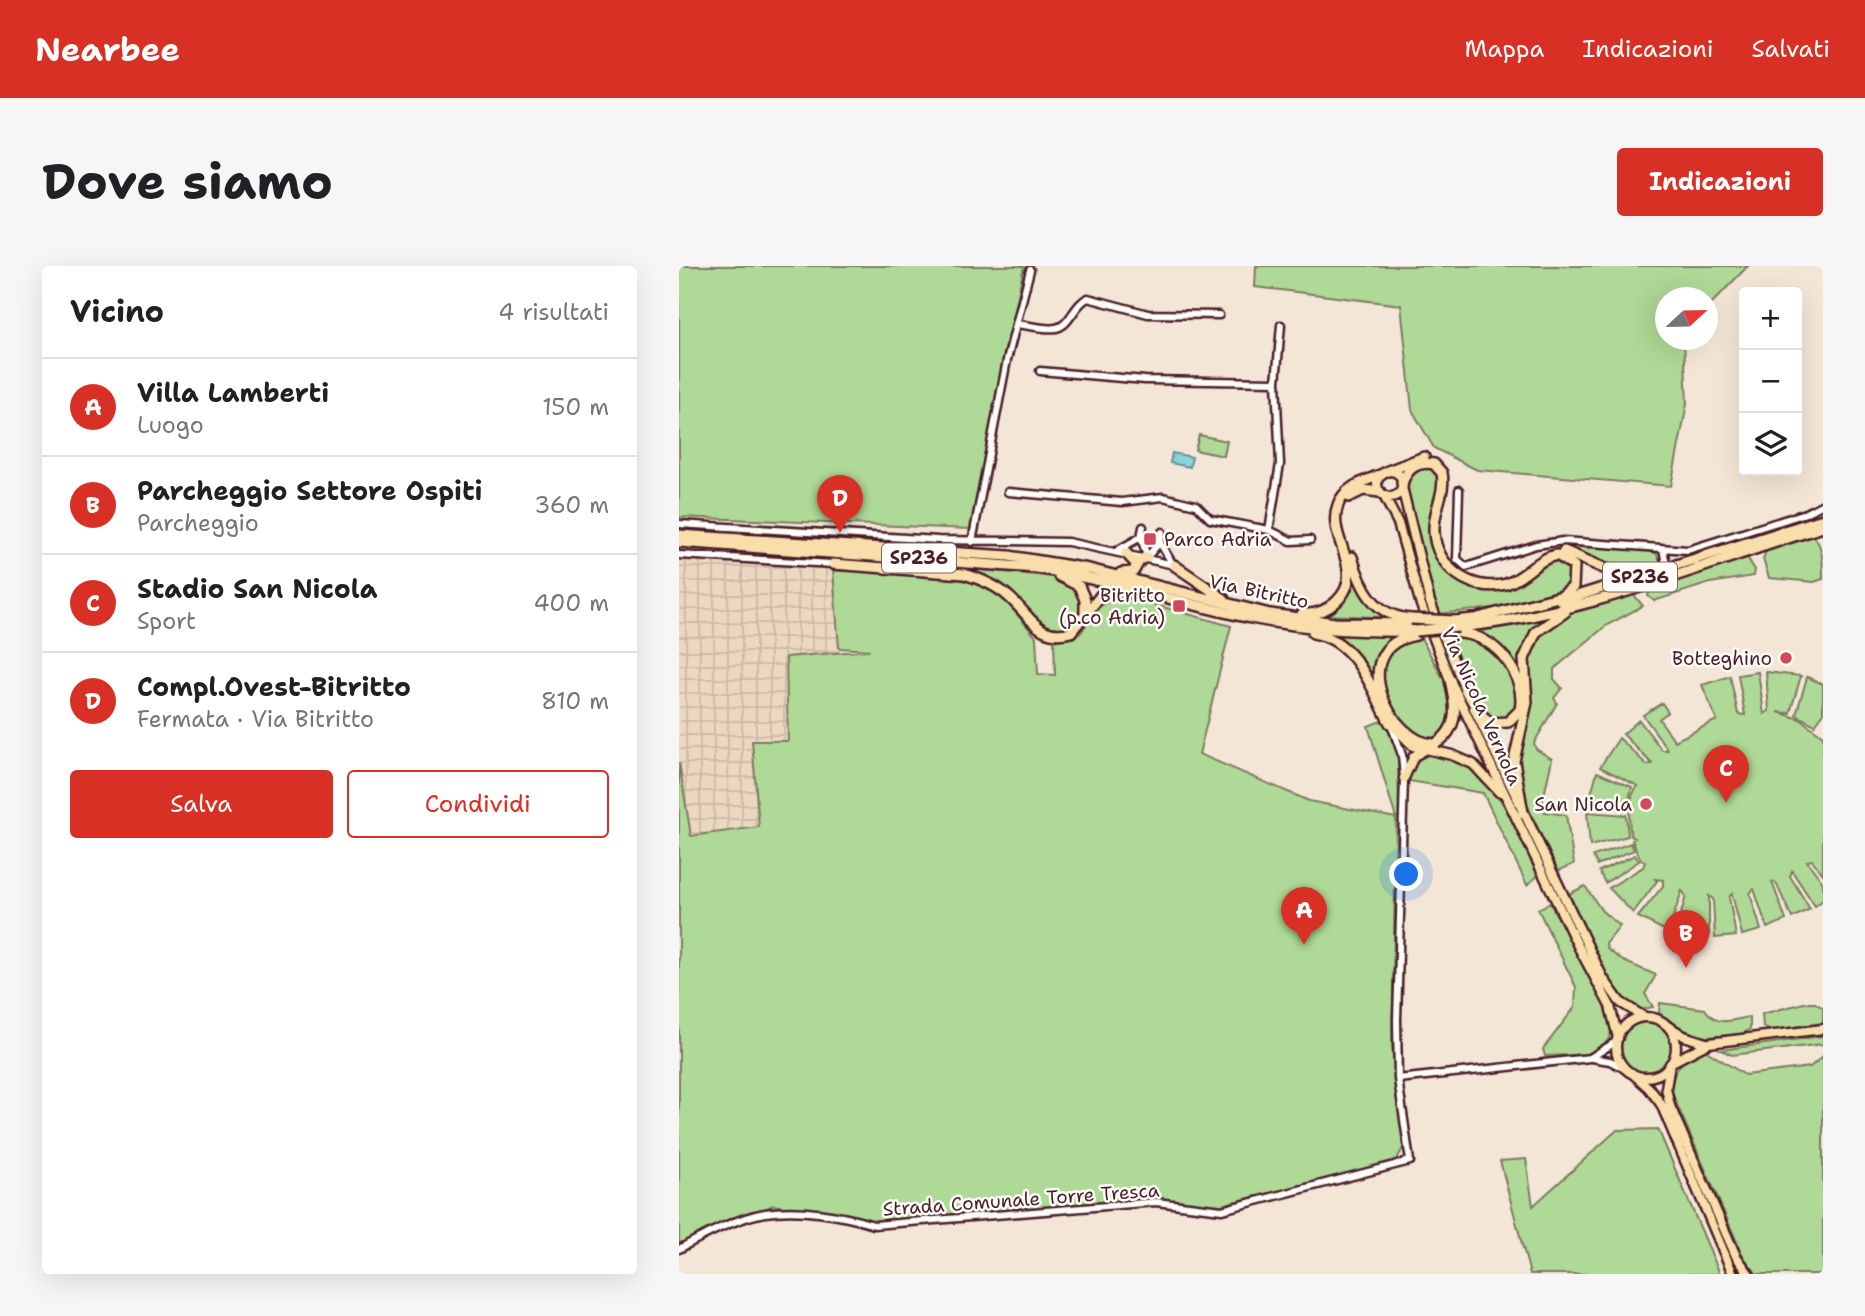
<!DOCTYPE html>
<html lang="it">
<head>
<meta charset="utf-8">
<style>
  :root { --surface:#fff; --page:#f6f6f6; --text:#202124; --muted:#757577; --line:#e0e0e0; --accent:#d93025 }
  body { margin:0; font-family:"Shantell Sans",sans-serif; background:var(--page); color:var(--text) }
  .controls { position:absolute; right:21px; top:21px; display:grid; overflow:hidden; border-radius:7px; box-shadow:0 7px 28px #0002 }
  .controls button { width:63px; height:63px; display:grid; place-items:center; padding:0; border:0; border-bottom:2px solid var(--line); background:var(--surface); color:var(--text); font:35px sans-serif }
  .compass { position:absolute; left:976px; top:21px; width:63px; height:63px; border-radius:50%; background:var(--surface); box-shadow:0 7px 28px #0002; rotate:68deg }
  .you { position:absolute; left:728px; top:609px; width:24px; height:24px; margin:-18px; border:5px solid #fff; border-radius:50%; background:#1a73e8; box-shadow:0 0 0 10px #1a73e833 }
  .badge { display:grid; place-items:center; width:46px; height:46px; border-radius:50%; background:var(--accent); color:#fff; font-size:23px; font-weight:700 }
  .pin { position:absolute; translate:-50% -58px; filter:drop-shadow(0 2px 4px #0008) }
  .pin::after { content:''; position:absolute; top:37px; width:24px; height:21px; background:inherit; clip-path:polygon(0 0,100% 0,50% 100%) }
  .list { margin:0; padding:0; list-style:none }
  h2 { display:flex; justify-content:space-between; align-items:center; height:91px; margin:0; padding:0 28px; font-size:30px }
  h2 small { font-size:23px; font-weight:400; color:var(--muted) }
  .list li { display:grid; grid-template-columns:46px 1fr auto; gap:21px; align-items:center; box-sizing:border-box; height:98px; padding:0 28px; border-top:2px solid var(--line) }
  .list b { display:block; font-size:26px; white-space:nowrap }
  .list p { margin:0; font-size:23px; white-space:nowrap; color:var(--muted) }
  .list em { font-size:23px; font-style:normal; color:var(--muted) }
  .actions { display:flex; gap:14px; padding:21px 28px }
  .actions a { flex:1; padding:16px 0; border:2px solid var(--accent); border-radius:7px; text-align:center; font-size:24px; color:var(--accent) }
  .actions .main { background:var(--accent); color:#fff }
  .icon { flex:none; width:38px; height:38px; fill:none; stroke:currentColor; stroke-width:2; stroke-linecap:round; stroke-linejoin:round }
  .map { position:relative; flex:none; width:1144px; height:1008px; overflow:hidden; border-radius:7px }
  header { display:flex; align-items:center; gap:42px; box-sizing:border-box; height:98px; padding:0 35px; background:var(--accent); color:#fff }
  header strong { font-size:33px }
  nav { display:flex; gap:38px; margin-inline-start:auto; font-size:24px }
  .intro { display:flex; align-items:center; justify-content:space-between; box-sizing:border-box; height:168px; padding:0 42px }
  h1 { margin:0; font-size:49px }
  .button { padding:18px 32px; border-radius:7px; background:var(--accent); color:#fff; font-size:24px; font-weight:700 }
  main { display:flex; gap:42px; padding:0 42px }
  aside { flex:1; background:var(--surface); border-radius:7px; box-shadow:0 7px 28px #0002 }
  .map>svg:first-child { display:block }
</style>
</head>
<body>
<header>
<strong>Nearbee</strong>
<nav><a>Mappa</a><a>Indicazioni</a><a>Salvati</a></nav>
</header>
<div class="intro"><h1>Dove siamo</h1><a class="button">Indicazioni</a></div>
<main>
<aside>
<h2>Vicino<small>4 risultati</small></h2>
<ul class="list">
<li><span class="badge">A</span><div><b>Villa Lamberti</b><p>Luogo</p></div><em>150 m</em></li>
<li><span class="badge">B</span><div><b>Parcheggio Settore Ospiti</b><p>Parcheggio</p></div><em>360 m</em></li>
<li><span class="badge">C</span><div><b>Stadio San Nicola</b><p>Sport</p></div><em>400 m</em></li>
<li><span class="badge">D</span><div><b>Compl.Ovest-Bitritto</b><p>Fermata · Via Bitritto</p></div><em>810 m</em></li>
</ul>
<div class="actions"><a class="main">Salva</a><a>Condividi</a></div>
</aside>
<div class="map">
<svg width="1144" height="1008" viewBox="0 0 1144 1008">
  <defs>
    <pattern id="industrial-grid" width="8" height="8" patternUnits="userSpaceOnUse" patternTransform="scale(1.75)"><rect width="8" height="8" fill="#ecd7c1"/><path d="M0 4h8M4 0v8" fill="none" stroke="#ccb8a6"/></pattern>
    <pattern id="water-ripples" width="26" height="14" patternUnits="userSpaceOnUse" patternTransform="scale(1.75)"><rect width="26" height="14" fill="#85d6de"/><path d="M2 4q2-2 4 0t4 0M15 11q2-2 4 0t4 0" fill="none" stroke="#74b7bf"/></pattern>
  </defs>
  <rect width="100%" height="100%" fill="#f3e6d7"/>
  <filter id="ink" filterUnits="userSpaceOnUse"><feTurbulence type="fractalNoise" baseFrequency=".0143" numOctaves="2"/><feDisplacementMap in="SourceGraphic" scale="14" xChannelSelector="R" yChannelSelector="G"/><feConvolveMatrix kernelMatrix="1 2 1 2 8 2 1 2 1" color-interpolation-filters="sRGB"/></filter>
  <g filter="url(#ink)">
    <path fill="url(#industrial-grid)" d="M0,289L154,298L160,386L107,391L109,476L73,475L80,561L12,570L0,496Z"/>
    <path fill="#afd996" stroke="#7c7c60" stroke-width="2" d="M0,0H345L291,263L0,251Z
      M577,0H1069L1029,41L1028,32H987V74H1005L1008,138L992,220L798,204L755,182L733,144L722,39L576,21Z
      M520,169L548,175L545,190L516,184Z
      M751,200L762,211L752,256L770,304L816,322L873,291L891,299V322C851,341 802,343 758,348L727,219L730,209L742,201Z
      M1134,270C1144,278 1144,299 1144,313L1135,316L1090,312L1084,293L1087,285Z
      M879,280L968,284L977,287L981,295C958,319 904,290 879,280Z
      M1068,291L1076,304L1075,310L1031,317L975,335L969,330L971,322L980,318Z
      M280,302L388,312L394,315L406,342L391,362C356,370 348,333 322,317C309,309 294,306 280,302Z
      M154,304C209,308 281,302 329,332L331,340L357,371L359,408L376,409L375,375L401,368L418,342L441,329L552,360L520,488L630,535L717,552L689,460L705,454L719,489L720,550L717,552L713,781L725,880L717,895L542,939L470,934L208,958L94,939L0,982V496L12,570L80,561L73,475H109L107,391L191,384L160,382Z
      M673,306L677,312L715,352L648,349Z
      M947,326L955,329L964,340L928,359L875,403V413L883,422L875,432L878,437L855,477L857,483L873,493L863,539L866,546L887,549L895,598L879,605L845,533L839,498L851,375L884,349Z
      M869,351L847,376L840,405L825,385L793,366Z
      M784,367C823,386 828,397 843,436L832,451L812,453L799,440L768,371Z
      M652,368L722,371L703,387L694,415L673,385Z
      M742,372L772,427V451L764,469C715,490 668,376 742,372Z
      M1079,406L1085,448L1090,445L1087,406L1122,410L1111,447L1099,446L1121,453L1144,470V608L1133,594L1128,595L1144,617V634L1136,640L1113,605L1111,610L1131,643L1113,652L1097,617L1093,616L1107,654L1088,662L1075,623L1071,627L1082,664L1063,669L1053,628L1050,631L1057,670L1036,672L1034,633L1030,630V672L996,668L1007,630L1003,625L989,666L959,651L984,620V614L976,613L978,615L954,647L930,622L964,601L966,596L962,594L953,574L956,572L952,570C949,555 949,529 959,520L921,501L940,472L968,499L973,498L944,468L960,454L983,484H989L964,449L983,437L989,446L980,453L996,475L1038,454L1023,419L1051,410L1059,448L1066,449L1059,409Z
      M1128,411L1144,418V448L1136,459L1117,449Z
      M750,487C817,495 833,556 859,610L848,619L804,527L730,515C731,502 735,490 750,487Z
      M918,506L953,521L948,543L909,539Z
      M908,546L947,549L949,570L911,580Z
      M952,577L955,584L918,599L914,590Z
      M956,589L960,595L926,617L920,605Z
      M906,620L923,645L941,660L927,678L928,683L944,695L977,709L966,728L974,741C969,742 962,744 957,743C931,736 901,653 890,628Z
      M871,637L929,745L932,767L926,781L912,788L866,790L864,783L896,741L897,721L859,643Z
      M981,737L1026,743C1039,762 1050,754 1071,751V763L1063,768L1017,772L980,747Z
      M1125,737H1136L1144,742V757L1094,765L1084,761L1083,748Z
      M941 781a26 26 0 1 1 52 0a26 26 0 1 1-52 0Z
      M1144,770V778L1053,789L1042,784Z
      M1026,784L1066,809L1131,801L1144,790V1008H1078L1065,992L992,825C992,805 1007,787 1026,784Z
      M979,863L1041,1008H851L821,895L847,893L854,940L938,864Z"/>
    <path fill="url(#water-ripples)" stroke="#6d8d96" stroke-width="2" d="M493,187L513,191L511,201L491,197Z"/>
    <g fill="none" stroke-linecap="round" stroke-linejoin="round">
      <g stroke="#4a1f2b" stroke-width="11">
        <path id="minor" d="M337,58C349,59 365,64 377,62C391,60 395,38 409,32L469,48L540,49
          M361,105L466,114L597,116L601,198L590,264L612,275L631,274
          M597,116L602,59
          M780,224L778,293L787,301L857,279L884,275L1009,284L1127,247L1144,238
          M329,226L443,236L484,231L517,239L531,253L590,264
          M0,258L259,274L389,276L495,299
          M464,261L462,271L468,291
          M462,271L481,276
          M293,276L328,94L351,4
          M481,277L493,297
          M984,283L988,302
          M439,284L462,271
          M0,289L154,298
          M468,291L481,276L483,266
          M913,792L931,795L948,804
          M719,813L911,792L938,775
          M0,983C26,969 57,952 86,947C121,942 163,949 195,959L477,936L543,944L731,895L719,813L718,754L725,512L723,489L713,461"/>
      </g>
      <g stroke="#4a1f2b" stroke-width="13">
        <path id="major" d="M698 218a13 13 0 1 1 26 0a13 13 0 1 1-26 0Z
          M723,221L751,336L788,428
          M705,230L719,257L742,339L771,414L898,678L931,740L939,772
          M795,442L924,712L941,736L965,751
          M711,457L734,480L773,489L794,498L820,526
          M725,512L735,490L746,484
          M937 781a30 30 0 1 1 60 0a30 30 0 1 1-60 0Z
          M991,761L1005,770L1027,777
          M995,795L1030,777L1144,763
          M991,798L987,822L991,840L1057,990L1070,1008
          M953,807L970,822L982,838L1054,1008"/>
      </g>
      <g stroke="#4a1f2b" stroke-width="14">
        <path id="highway" d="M709,205L745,191
          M723,217C729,202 738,195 755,198L763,207C767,227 754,244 755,265C756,301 792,327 827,318C847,312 858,292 878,289L895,300L894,321L883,330L799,352
          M670,231L684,224L701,226
          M0,269L330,290L410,303L591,348L656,357L733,358
          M0,276L358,302C432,314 503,338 577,353C630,363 683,366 737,365
          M885,285L927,303L977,306
          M447,287L458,299
          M673,291C682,322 695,350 732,353
          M154,298L285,308C302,313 317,319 330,331C352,350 359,375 392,366L423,328L451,326
          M495,299L545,333
          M442,307L454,306L461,294L468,291
          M380,310L400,320L406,334V348
          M882,335L1144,253
          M623,348C636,349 647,345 657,336C690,305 646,272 659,239C665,221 686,215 701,209
          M776,355L803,352
          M779,361C904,350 1025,297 1144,261
          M634,367C678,374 693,424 711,457
          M781,367C816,369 848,409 841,444L829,456L812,457L801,448L786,423
          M737,369C664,381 712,479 756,478C781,463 777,439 771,414
          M844,547L835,495L848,436L845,393L857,366L886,346"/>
      </g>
      <use href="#minor" stroke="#fdfcf7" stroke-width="6"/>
      <use href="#major" stroke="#f9deab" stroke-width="8"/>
      <use href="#highway" stroke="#f9deab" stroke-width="9"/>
      <g stroke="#4a1f2b" stroke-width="14" stroke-linecap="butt">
        <path id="highway-bridge" d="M732,353L776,355
          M737,365L779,361"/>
      </g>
      <use href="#highway-bridge" stroke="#f9deab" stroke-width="9"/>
    </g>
  </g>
  <g fill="#d1495b" stroke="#fdfcf7" stroke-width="2.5">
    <rect x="464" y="266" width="14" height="14" rx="3.5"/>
    <rect x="493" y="333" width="14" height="14" rx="3.5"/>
    <circle cx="1107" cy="392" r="7"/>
    <circle cx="967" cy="538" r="7"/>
  </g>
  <g text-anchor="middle" stroke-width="5" stroke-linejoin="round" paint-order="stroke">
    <g fill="#fdfcf7" stroke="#806168" stroke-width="2">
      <rect x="203" y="277.5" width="74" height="29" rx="5"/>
      <rect x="924" y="296.5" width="74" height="29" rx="5"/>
    </g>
    <g font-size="18" font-weight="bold" fill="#4a1f2b">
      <text x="240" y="298">SP236</text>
      <text x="961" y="317">SP236</text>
    </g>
    <g font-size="19" fill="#4a1f2b" stroke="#fdfcf7" text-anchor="end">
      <text x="485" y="280" text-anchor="start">Parco Adria</text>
      <text x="486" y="336">Bitritto<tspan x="486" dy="22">(p.co Adria)</tspan></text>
      <text x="1093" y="399">Botteghino</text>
      <text x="953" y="545">San Nicola</text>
    </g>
    <g font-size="19" fill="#4a1f2b" stroke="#fdfcf7">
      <text transform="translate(580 325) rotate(12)" y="7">Via Bitritto</text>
      <text transform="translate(803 440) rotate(66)" y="7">Via Nicola Vernola</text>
      <text transform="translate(342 933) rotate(-4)" y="7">Strada Comunale Torre Tresca</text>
    </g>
  </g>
</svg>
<div class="controls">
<button>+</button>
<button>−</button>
<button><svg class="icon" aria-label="layers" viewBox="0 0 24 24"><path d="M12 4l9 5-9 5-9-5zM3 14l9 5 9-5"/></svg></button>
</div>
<svg class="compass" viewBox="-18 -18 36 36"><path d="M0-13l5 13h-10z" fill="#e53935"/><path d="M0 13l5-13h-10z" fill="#757577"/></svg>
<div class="you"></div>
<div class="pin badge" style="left:625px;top:679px">A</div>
<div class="pin badge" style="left:1007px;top:702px">B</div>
<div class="pin badge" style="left:1047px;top:537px">C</div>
<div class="pin badge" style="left:161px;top:267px">D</div>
</div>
</main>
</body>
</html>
